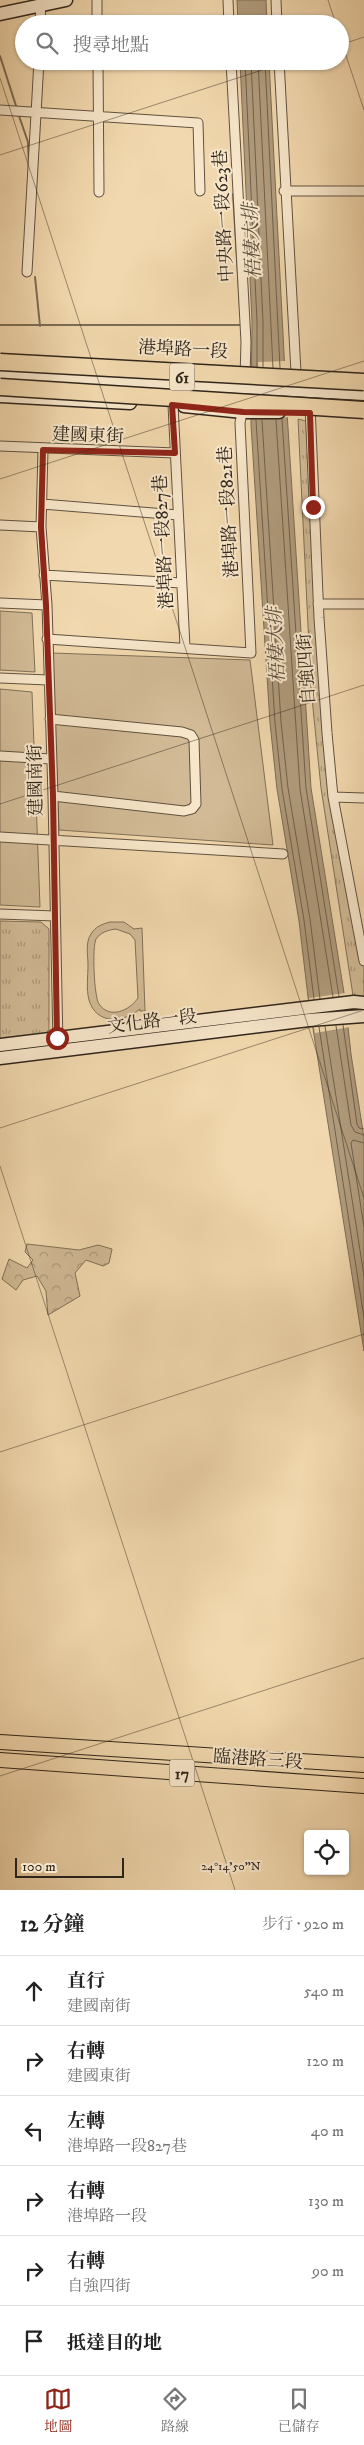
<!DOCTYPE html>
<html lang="zh-TW">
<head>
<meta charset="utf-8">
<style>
  :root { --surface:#fff; --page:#f2f2f2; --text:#222; --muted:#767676; --line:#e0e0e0; --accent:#8f2418 }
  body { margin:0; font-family:"IM FELL DW Pica","Noto Serif TC",serif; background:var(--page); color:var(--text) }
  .controls { position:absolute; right:15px; bottom:15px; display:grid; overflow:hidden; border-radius:5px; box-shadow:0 1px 4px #0004 }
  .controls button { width:45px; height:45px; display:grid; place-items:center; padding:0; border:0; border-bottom:1px solid var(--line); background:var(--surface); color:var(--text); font:25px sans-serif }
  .scale { position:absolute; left:15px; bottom:12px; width:109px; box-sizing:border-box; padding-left:5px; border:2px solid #2f251b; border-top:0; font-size:14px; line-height:18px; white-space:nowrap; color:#2f251b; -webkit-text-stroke:4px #f7e6ca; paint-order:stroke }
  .stop { position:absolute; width:15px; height:15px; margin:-11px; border:4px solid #8f2418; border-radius:50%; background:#fff }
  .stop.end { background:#8f2418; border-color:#fff; box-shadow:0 1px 5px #0008 }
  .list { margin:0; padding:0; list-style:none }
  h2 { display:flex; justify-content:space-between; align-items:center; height:65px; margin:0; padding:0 20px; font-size:21px }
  h2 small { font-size:16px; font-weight:400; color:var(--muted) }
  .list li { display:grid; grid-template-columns:32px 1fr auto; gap:15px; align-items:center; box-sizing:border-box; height:70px; padding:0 20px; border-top:1px solid var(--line) }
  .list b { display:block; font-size:19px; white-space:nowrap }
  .list p { margin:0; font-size:16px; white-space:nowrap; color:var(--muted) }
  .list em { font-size:16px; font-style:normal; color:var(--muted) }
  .icon { flex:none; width:28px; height:28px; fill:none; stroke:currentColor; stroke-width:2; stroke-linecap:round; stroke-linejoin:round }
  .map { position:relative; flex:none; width:364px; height:1890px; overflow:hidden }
  .search { position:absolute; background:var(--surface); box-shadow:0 1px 4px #0004; left:15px; right:15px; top:15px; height:55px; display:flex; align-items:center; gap:12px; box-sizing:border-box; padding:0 18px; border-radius:28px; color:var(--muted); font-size:19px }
  .sheet { height:485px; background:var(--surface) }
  nav { display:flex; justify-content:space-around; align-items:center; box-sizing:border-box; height:70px; border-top:1px solid var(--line); background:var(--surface); font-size:14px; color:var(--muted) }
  nav a { display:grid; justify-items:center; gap:2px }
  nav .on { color:var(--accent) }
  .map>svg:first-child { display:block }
</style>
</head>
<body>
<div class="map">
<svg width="364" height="1890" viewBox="0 0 364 1890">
  <defs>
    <pattern id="forest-crowns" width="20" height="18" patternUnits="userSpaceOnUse" patternTransform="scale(1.25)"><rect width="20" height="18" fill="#d1ba95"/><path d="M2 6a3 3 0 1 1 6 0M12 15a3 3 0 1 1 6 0" fill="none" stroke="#aa9779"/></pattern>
    <pattern id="park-tufts" width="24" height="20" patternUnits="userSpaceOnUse" patternTransform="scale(1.25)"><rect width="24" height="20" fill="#d1ba95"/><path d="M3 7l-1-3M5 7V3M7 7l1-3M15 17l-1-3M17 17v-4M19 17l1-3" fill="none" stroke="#aa9779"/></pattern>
  </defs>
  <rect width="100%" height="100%" fill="#f2d8ae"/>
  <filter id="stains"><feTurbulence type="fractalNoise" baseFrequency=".004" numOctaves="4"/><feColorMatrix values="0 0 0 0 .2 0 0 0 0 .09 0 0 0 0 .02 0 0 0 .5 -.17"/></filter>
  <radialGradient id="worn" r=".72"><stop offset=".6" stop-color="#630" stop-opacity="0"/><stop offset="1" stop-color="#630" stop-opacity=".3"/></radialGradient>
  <path fill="#d1ba95" stroke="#807058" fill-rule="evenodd" d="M0,611L32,613L35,672L0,670Z
    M52,653L250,660L273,845L59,830Z
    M0,689L32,692L40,907L0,905Z
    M110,922H124L134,929L142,928L145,1011H140V1009C124,1023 96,1025 89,1000C86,989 88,976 88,965C88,955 85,943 91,934C95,927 102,924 110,922ZM116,929L130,934L135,940L138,998C130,1010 110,1020 99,1004C94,997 92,947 96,939C101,932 108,930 116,929Z"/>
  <path fill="url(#forest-crowns)" stroke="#807058" d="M27,1244L79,1250L98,1245L112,1249L109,1263L103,1266L86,1260L75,1273L80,1296L48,1315L46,1291L37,1276L23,1280L16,1290L2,1279L9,1259L27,1268L33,1260L25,1252Z"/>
  <path fill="url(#park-tufts)" stroke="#807058" d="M298,419L310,422L332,785L364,967V999L354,1002L321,788L311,688Z
    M0,921L41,922L49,929V1029L45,1036L0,1040Z"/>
  <path fill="#b09b7c" stroke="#7c6c55" d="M237,0H266L267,24H238Z
    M240,61H269L287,412L311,788L345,999L351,1054L364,1138V1351L308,997L299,921L277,789L270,723L251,425L252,322Z"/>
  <path fill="#f2d8ae" d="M287,361L290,417L261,419L258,362Z
    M345,993L350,1027L315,1033L309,998Z"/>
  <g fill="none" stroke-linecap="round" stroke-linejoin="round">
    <path stroke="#70604c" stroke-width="1" d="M245,61L257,322V367
      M251,61L263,322V367
      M258,61L273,368
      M265,61L280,368
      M282,419L306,788L339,996
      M256,420L275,723L282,789L304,920L314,999
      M262,420L281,722L288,788L310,919L320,999
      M276,420L300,789L333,997
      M343,1025L357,1124L359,1128L364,1129
      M325,1026L364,1276
      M336,1026L351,1125L355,1132L364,1135
      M319,1027L364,1318
      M364,1143L353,1140L351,1143L364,1227"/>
    <path stroke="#7c6c55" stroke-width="2" d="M0,56L17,109
      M19,116L28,142L29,167
      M233,194L240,307
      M35,277L40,326
      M0,325H243"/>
    <g stroke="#605240" stroke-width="11">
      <path id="street" d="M97,0V24
        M228,0L229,24
        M276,0L277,24
        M40,24L41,0
        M98,61L99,192
        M231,61L246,342L245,378
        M279,61L296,372
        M0,110L198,123L200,191
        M284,191H364
        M27,272L39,61
        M173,405L185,647
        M310,405L319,618L327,733L333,797L364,961
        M0,446L175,453
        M43,449L41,527L47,605L53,796L58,1044
        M42,504L178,515
        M0,525L41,527
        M44,575L181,583
        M0,603L47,605
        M318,604H364
        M47,639L251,653L240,423L243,408
        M0,678L48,680
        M50,719L182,732L191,735L194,740L196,804L192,809L184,811L53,796
        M0,756L51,759
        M333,797L364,798
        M0,837L283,854
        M0,914L55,916"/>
    </g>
    <g stroke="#2f251b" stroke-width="15">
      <path id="secondary" d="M0,14L66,0
        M0,374L364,394
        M0,396L130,403
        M184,406L243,412H279
        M0,1045L354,1002L364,1003
        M0,1058L309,1020L364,1016"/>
    </g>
    <g stroke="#2f251b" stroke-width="16">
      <path id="primary" d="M0,1742L364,1765
        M0,1760L364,1786"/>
    </g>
    <use href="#street" stroke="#f7e6ca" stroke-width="9"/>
    <use href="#secondary" stroke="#f7e6ca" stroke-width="12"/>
    <use href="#primary" stroke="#f2d8ae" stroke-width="14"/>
    <g stroke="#2f251b" stroke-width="19" stroke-linecap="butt">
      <path id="highway-bridge" d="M0,362L364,382
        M0,387L364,410"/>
    </g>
    <use href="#highway-bridge" stroke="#f2d8ae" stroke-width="16"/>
  </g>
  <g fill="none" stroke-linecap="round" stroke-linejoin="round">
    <path stroke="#8f2418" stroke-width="6" d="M57,1038L53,796L46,605L41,527L43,450L175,453L172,405L243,412L310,413L313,507"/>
  </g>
  <path fill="none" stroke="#2f251b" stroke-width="1" stroke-opacity="0.45" d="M328,0L336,24M340,37L364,110M340,45L364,37M0,78L364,1198M0,155L290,61M0,479L364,361M0,804L364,685M0,1128L364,1010M0,1166L235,1890M0,1452L364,1334M0,1776L364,1658"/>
  <g text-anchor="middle" stroke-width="4" stroke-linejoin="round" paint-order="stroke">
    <g fill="#f7e6ca" stroke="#6b5f50" stroke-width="1">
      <rect x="169.5" y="363.5" width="25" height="27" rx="4"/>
      <rect x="169.5" y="1759.5" width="25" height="27" rx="4"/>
    </g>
    <g font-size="16" font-weight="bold" fill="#2f251b">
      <text x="182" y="383">61</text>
      <text x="182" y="1779">17</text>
    </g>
    <g font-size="18" fill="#2f251b" stroke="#f7e6ca">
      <text transform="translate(223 216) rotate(-93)" y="6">中央路一段623巷</text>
      <text transform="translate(183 349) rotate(3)" y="6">港埠路一段</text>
      <text transform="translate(88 435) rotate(2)" y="6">建國東街</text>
      <text transform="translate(228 512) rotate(-93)" y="6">港埠路一段821巷</text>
      <text transform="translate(163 542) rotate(-93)" y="6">港埠路一段827巷</text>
      <text transform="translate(306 669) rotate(-94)" y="6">自強四街</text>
      <text transform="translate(35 780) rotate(-91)" y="6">建國南街</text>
      <text transform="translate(152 1021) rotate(-7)" y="6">文化路一段</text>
      <text transform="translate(258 1759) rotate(4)" y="6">臨港路三段</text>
    </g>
    <g font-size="19" font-style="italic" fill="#5c4e3d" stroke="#f7e6ca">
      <text transform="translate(251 241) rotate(-93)" y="7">梧棲大排</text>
      <text transform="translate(275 645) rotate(-93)" y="7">梧棲大排</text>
    </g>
  </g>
  <g font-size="12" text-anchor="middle" fill="#2f251b" stroke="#f7e6ca" stroke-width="4" stroke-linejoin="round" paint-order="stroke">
    <text x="231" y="1870">24°14'50"N</text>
  </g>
  <rect width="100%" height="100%" filter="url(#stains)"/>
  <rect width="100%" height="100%" fill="url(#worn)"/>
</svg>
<div class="controls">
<button><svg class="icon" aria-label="locate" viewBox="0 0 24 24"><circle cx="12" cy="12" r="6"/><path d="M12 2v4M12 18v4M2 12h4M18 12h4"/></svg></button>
</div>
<div class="scale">100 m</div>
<div class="stop" style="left:57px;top:1038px"></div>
<div class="stop end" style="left:313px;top:507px"></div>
<div class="search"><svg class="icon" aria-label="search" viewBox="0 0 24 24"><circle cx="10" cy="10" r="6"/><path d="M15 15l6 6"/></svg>搜尋地點</div>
</div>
<section class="sheet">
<h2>12 分鐘<small>步行 · 920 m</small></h2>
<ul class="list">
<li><svg class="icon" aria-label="ahead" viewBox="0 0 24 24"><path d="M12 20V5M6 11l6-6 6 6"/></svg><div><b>直行</b><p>建國南街</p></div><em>540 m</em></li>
<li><svg class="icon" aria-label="right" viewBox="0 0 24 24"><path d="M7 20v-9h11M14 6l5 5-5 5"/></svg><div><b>右轉</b><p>建國東街</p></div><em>120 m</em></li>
<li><svg class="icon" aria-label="left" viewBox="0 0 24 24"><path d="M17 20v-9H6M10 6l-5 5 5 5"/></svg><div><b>左轉</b><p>港埠路一段827巷</p></div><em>40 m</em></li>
<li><svg class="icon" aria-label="right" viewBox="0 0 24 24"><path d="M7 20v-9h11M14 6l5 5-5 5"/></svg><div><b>右轉</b><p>港埠路一段</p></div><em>130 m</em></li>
<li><svg class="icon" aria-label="right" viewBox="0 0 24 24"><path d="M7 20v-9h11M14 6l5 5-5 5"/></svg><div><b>右轉</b><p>自強四街</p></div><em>90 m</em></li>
<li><svg class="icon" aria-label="arrive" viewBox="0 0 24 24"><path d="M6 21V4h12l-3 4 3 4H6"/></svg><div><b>抵達目的地</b></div></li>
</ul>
</section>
<nav>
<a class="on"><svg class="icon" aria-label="map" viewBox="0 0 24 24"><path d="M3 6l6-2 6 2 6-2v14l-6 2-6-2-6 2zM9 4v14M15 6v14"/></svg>地圖</a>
<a><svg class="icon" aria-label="directions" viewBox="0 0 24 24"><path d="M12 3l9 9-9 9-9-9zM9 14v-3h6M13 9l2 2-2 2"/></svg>路線</a>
<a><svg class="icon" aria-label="saved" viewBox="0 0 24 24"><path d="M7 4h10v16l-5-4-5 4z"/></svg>已儲存</a>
</nav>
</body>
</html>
